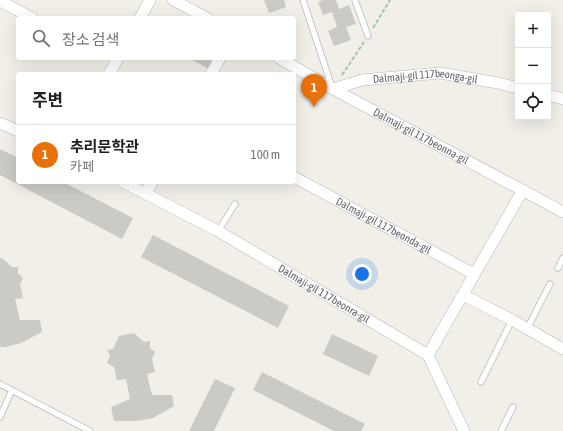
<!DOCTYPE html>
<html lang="ko">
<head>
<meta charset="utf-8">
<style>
  :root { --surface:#fff; --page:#f6f6f6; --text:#202124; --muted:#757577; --line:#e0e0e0; --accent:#ea4335 }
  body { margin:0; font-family:"Asap Condensed","Noto Sans KR",sans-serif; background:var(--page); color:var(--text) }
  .controls { position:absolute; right:12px; top:12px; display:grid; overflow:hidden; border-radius:4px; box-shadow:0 4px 16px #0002 }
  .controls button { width:36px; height:36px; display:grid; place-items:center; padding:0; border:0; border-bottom:1px solid var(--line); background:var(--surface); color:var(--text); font:20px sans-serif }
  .you { position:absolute; left:362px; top:274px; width:14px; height:14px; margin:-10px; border:3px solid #fff; border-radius:50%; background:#1a73e8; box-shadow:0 0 0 6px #1a73e833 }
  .badge { display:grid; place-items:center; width:26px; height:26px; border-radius:50%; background:var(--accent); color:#fff; font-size:13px; font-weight:700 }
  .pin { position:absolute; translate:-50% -33px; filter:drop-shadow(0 1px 2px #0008) }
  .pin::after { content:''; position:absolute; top:21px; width:14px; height:12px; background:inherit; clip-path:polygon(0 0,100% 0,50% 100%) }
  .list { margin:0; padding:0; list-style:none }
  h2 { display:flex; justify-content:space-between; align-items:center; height:52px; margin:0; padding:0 16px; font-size:17px }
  h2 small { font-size:13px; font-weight:400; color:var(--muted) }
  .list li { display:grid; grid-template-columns:26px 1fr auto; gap:12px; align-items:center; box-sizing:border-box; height:60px; padding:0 16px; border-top:1px solid var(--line) }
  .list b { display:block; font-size:15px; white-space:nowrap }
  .list p { margin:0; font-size:13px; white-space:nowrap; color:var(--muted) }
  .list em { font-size:13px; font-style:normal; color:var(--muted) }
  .icon { flex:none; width:22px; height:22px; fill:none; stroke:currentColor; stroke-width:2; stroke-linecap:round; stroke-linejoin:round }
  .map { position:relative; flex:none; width:563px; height:431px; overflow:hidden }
  .search { position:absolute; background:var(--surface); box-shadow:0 4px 16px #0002; left:16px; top:16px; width:280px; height:44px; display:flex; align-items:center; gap:10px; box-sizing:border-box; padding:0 14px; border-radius:4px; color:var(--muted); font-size:15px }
  .panel { position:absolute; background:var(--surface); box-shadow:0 4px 16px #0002; left:16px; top:72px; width:280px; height:112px; border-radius:4px }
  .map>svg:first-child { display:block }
</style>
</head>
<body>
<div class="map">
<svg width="563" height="431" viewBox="0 0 563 431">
  <rect width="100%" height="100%" fill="#f1efe8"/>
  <path fill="#cccac5" d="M264,0H284L286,7L269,13Z
    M323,0H336L339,9L349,5L356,24L346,27L351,40L334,46L328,31L337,27L332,12L323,15L318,2Z
    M189,58H215L209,69Z
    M0,149L18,158V182H63L133,218L122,239L0,175Z
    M153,235L289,306L278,328L141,257Z
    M0,258H2L12,267H18V273L23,278L20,284L23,298L15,299L20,320H40L42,332L21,343L5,347H0Z
    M134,333L144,342L150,341V348L155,352L152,359L155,372L147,374L152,395H172L174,406L153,418L137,421H114L111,407L130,399L126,379L117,380L114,367L107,363L110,356L107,350L113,349L119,336Z
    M332,334L378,356L369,376L323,354Z
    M262,372L365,424L361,431H334L253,390Z
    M215,379L235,388L214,431H189Z"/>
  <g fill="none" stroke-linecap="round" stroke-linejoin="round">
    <g stroke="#b5b8bc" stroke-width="7">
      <path id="service" d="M303,0L332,87
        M355,0L368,36
        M218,231L235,204
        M558,268L563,258
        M527,329L550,284
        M481,382L512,320
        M0,384L90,431
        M0,417L12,390
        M501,431L513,407"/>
    </g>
    <g stroke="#b5b8bc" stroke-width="12">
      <g id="minor">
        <path d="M173,0L207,18"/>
        <path d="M0,1L32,18"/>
        <path d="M140,18L150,0"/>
        <path id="s1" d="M279,58L333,89L563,212"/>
        <path d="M109,74L118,58"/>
        <path d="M211,74L220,58"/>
        <path id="s2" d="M333,89L362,80L440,73L498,83L518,88"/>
        <path d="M548,95L563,99"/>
        <path d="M0,123L18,131"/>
        <path id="s3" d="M294,177L474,274"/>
        <path id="s4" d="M123,182L218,231L428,355L464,431"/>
        <path d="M146,193L152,182"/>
        <path d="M463,295L512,320L563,349"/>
        <path d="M428,355L523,190"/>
      </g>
    </g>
    <path stroke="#9cc7a9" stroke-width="2" stroke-dasharray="4 2" stroke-linecap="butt" d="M373,28L390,0
      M342,75L364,42"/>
    <use href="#service" stroke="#fff" stroke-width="5.5"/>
    <use href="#minor" stroke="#fff" stroke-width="11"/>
  </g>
  <g text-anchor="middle" stroke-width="3" stroke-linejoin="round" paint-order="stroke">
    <g font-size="11" fill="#5f6368" stroke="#fff">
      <text dy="4" stroke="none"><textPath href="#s2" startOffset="94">Dalmaji-gil 117beonga-gil</textPath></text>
      <text dy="4" stroke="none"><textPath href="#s1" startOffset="162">Dalmaji-gil 117beonna-gil</textPath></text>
      <text dy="4" stroke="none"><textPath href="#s3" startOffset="102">Dalmaji-gil 117beonda-gil</textPath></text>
      <text dy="4" stroke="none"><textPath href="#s4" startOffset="230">Dalmaji-gil 117beonra-gil</textPath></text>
    </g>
  </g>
</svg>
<div class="controls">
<button>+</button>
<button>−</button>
<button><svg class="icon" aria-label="locate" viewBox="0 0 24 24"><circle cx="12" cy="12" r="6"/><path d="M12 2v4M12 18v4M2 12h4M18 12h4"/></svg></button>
</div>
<div class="you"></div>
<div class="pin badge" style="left:314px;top:107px;background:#e8710a">1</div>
<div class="search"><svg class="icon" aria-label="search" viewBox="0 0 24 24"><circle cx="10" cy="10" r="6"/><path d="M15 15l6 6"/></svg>장소 검색</div>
<section class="panel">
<h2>주변<small></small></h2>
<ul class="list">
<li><span class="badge" style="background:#e8710a">1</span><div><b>추리문학관</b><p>카페</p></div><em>100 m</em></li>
</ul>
</section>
</div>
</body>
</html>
